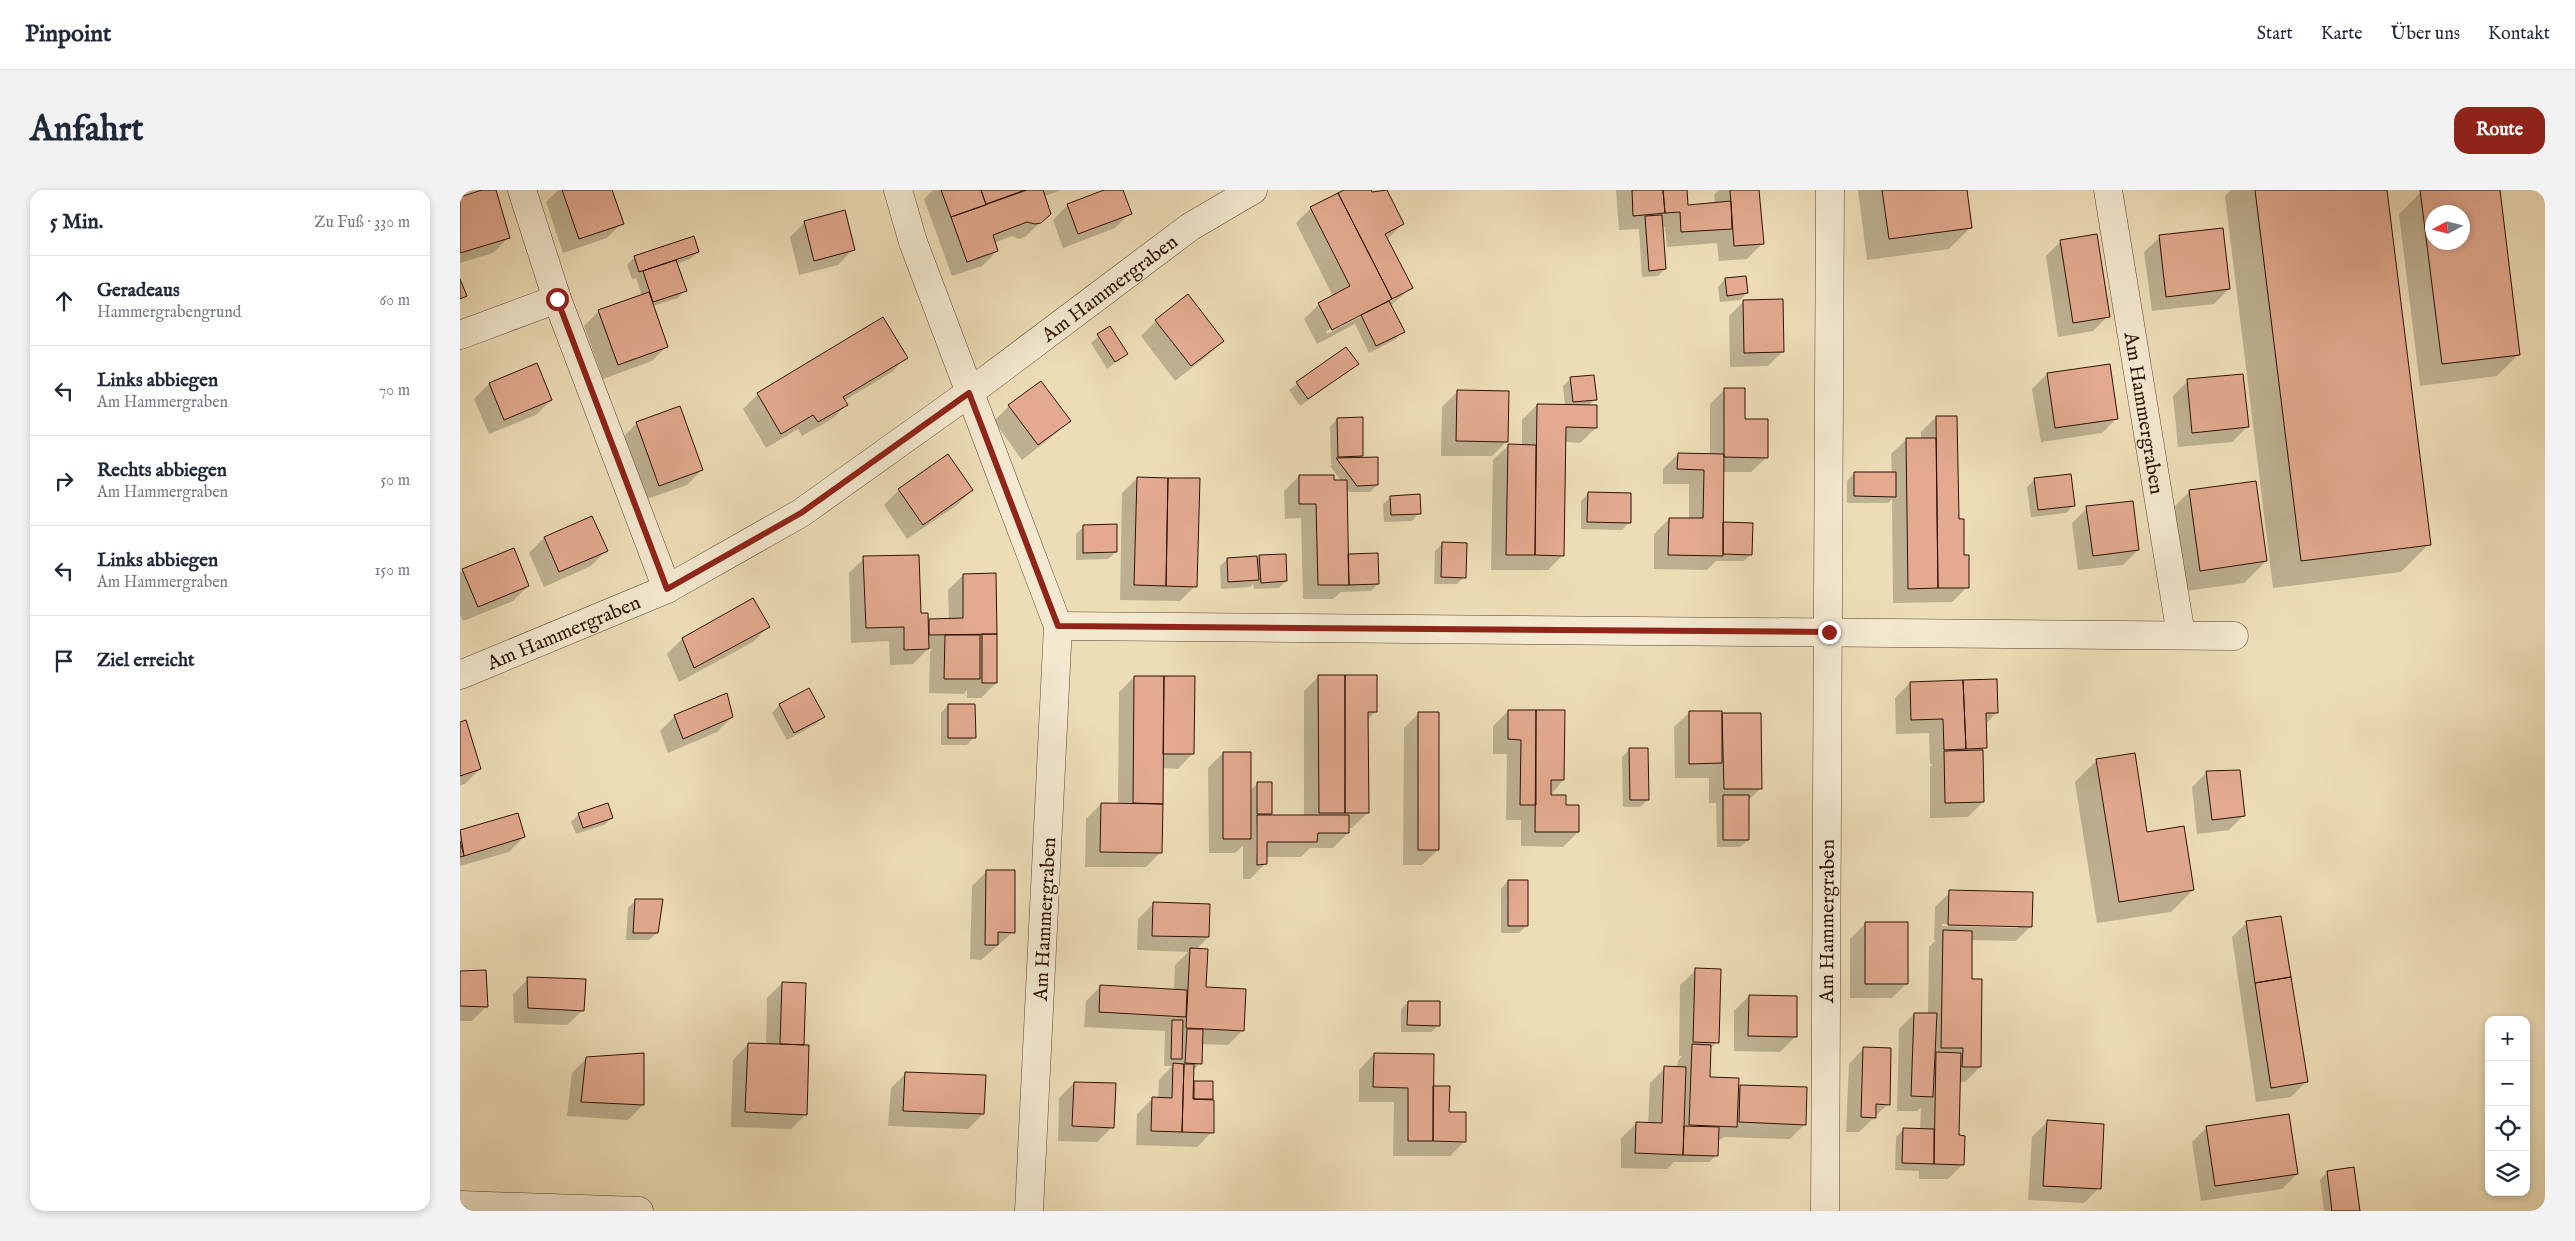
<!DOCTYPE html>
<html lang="de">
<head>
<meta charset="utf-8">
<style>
  :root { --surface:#fff; --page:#f2f2f3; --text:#1f2937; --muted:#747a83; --line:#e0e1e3; --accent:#8f2418 }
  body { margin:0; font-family:"IM FELL English",serif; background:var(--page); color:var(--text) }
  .controls { position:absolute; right:15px; bottom:15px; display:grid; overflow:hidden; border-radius:10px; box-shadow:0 2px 8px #0003 }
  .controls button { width:45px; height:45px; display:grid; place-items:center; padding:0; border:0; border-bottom:1px solid var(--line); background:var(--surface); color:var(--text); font:25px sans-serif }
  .compass { position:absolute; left:1965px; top:15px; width:45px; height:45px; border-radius:50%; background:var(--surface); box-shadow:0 2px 8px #0003; rotate:263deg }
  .stop { position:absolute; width:15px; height:15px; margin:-11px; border:4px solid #8f2418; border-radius:50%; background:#fff }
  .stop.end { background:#8f2418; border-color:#fff; box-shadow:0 1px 5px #0008 }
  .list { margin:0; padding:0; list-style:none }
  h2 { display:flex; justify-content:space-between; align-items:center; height:65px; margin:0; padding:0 20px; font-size:21px }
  h2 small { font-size:16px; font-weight:400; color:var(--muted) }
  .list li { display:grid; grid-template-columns:32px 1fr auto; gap:15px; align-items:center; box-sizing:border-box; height:90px; padding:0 20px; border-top:1px solid var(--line) }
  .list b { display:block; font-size:19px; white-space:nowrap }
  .list p { margin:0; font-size:16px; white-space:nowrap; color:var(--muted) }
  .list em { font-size:16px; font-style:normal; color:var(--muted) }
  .icon { flex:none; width:28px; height:28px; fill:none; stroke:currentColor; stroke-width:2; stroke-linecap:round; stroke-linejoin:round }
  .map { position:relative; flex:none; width:2085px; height:1021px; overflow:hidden; border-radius:15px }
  header { display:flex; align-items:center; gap:30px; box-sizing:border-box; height:70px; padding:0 25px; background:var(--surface); border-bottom:1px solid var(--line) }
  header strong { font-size:24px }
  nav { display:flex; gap:28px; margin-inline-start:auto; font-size:18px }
  .intro { display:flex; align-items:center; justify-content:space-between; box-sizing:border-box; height:120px; padding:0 30px }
  h1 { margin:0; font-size:35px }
  .button { padding:12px 22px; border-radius:15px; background:var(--accent); color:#fff; font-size:18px; font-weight:700 }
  main { display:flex; gap:30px; padding:0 30px }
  aside { flex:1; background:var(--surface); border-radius:15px; box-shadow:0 2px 8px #0003 }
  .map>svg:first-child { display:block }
</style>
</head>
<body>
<header>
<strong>Pinpoint</strong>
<nav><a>Start</a><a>Karte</a><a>Über uns</a><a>Kontakt</a></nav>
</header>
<div class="intro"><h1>Anfahrt</h1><a class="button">Route</a></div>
<main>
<aside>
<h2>5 Min.<small>Zu Fuß · 330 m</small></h2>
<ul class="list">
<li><svg class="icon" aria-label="ahead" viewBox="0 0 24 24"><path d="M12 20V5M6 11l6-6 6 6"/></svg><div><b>Geradeaus</b><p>Hammergrabengrund</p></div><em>60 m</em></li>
<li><svg class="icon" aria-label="left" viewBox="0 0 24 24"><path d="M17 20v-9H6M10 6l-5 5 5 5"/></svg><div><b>Links abbiegen</b><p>Am Hammergraben</p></div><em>70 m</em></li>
<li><svg class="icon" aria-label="right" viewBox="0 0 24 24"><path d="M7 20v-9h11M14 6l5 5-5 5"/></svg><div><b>Rechts abbiegen</b><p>Am Hammergraben</p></div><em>50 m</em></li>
<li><svg class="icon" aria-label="left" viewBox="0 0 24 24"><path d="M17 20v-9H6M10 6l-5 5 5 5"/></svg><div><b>Links abbiegen</b><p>Am Hammergraben</p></div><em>150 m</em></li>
<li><svg class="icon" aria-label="arrive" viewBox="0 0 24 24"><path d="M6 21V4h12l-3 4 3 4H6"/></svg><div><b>Ziel erreicht</b></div></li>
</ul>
</aside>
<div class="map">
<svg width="2085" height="1021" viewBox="0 0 2085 1021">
  <rect width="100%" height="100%" fill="#edddb6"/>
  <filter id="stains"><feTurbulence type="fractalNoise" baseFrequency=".004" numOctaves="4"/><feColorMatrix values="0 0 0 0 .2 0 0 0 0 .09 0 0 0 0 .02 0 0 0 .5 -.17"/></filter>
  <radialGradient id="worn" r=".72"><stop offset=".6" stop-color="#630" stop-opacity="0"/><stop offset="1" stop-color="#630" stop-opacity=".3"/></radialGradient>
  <path fill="#0003" fill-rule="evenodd" d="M26,0H35L48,48L33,63L0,73V8Z
    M98,0H151L162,33L147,48L103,63L86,12Z
    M473,0H602L584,6L590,23L565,47L559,49L552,46L534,53L537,61L522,76L492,86L464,9Z
    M648,0H662L670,23L655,38L603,58L593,30L608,15Z
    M887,0H910L911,4L925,0L942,34L927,50L951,98L930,116L943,141L936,149L909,163L895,134L857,154L844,129L859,114L873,106L836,33L851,18ZM935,106V109L867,144L866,141Z
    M1156,0H1226L1227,16L1255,14L1254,5L1259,0H1298L1302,54L1287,69L1259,71L1257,53L1207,57L1205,37H1202L1205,79L1198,86L1182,87L1179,39L1159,40Z
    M1398,0H1506L1511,37L1489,59L1407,70Z
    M1771,0H1926L1969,354L1941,382L1813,398L1765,6Z
    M1973,0H2039L2059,164L2037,186L1960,196L1939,24L1961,2ZM1972,22H2002V52H1972Z
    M345,32L393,59L378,75L339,85L330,47Z
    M1700,47L1769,99L1754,114L1692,121L1684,62Z
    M233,48L238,62L230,69L216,74L225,100L218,108L193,116L207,156L192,171L143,189L124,136L139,121L182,106L176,88L172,89L167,75L174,68Z
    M1601,51L1648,126L1633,141L1598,147L1586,66Z
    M1265,89L1287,103L1280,110L1260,112L1258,97Z
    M1284,111L1323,161L1308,176L1270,177L1269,126Z
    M423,129L446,167L432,182L384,211L387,214L372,229L342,246L338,239L306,258L283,219L298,204Z
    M696,131L762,151L747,166L715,191L681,146Z
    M650,137L667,163L647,179L631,153Z
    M886,158L897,174L840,216L829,200Z
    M77,175L91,210L76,225L29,244L14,209L29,194Z
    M1587,184L1657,228L1642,243L1581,252L1572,199Z
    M1133,186L1135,209L1128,216L1136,238L1120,253L1105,252L1103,365L1088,380H1031L1033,270L1049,255L1062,256V230L1077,215L1105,216L1103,196L1110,189Z
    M1728,191L1787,237L1772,252L1718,257L1713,206Z
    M1265,199L1307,267L1291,282H1263L1262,336L1291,364L1284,371H1256L1247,380L1194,379V344L1209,329L1229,330V294H1203V279L1218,264L1250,265V214Z
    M997,202L1047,251L1032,266H981L982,217Z
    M549,216L609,230L594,245L562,270L534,231Z
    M1476,227L1498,330L1507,397L1492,412L1433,413L1432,309L1428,313H1387V291L1394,283L1432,284L1431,264L1447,249H1461V242Z
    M877,229L902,266L899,269L917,295L910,302H889L886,298L887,365L918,394L911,401L881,402L873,409H843L841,328L825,329L824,301L839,286L881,291L870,276L873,274H871L870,237Z
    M177,233L242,280L227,295L184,310L162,248Z
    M677,288L735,396L720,411L660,410L662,303Z
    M1575,289L1613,316L1606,323L1571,327L1567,297Z
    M439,300H512L497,315L447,349L424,315Z
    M1730,301L1806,371L1784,393L1718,402L1708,323Z
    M1129,303L1170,332L1162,340L1121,339V311Z
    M931,307L959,323L952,331L924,332L923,314Z
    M1627,318L1678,360L1663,375L1618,380L1612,333Z
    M132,328L146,361L131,376L84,397L69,363L84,348Z
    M623,337L656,362L648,369L616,370V344Z
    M983,353L1004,387L997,394H974L975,361Z
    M800,367L826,391L819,398L794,399L793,394L790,397L761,399L760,376L767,369L796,370Z
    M404,368L467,432L470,430L489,429L488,400L503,385L535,384L536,493L521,508H507V500L504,504L469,503L470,462L473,459H468L453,474L430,475L429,451L391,453L389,383Z
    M3,380L68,396L53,411L3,431L0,425V383Z
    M293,410L308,437L293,452L219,492L207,464L222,449Z
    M859,486L916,521L907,530V623L892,638H888V643L873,658H850L841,667H806L805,674L790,689H783V656L775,663H749L748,578L763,563L790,601L797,594L811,624L808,626H844V501ZM796,635H798L799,663L796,665Z
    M674,487L733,563L718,579L702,578L701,662L686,677H625L626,629L641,614H658L659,502Z
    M1450,493L1537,522L1525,535L1526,557L1521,562L1523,612L1508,627L1470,628V577L1473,574H1470L1469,543L1436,544L1435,508Z
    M349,499L363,527L356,534L327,550L312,523L319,515Z
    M488,515L514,547L507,555H481V523Z
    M1048,521L1103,590L1090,606L1104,616L1118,642L1103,657L1061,656V630H1046L1047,564H1033V536Z
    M1230,522L1300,524L1301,598L1288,611V650L1280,657H1257L1256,613H1249V588H1215L1214,537Z
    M959,523L978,660L962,675H943L944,538Z
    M215,526L272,527L257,542L208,563L200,541Z
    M0,534L20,579L5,594L0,595Z
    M1170,559L1188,610L1180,617H1163L1162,567Z
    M1637,570L1686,643L1733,700L1711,722L1637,733L1615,592Z
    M1747,582L1784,625L1769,640L1737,644L1732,597Z
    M57,624L64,647L49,662L0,676V642Z
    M119,624L152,628L144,635L116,644L111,632Z
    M527,681L553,742L521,770L510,769L512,696Z
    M1048,691L1066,736L1059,743H1041V699Z
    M1490,702L1571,736L1556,751L1511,750V790L1520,877L1505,892H1499L1497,947L1503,974L1488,989H1459V981L1435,980L1436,947L1444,939L1460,940L1461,918L1457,921H1437L1439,839L1454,824H1468L1469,757L1476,750H1474L1475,717ZM1482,734L1558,735V738L1482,736Z
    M176,710L197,743L189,750H166L168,718Z
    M693,714L748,747L736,760L745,798L783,840L768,855L741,854L740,873L733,881L732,894L734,892L752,908L749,911L752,942L737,957L676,955L677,924L692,909H698L699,890L712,876H704L705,841L624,837L626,811L641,796L714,800L715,775L728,762L677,760L678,729Z
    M1787,732L1846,892L1831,907L1796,912L1772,747Z
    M1405,734L1447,793L1432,808H1390V749Z
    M1236,780L1257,852L1249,860L1248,888L1277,900L1281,897L1345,934L1330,949L1265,947L1257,951V965L1249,972H1214L1207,979L1161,978V948L1177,933L1188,934L1190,893L1205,878H1217L1218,871L1222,866H1219L1220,795Z
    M0,782L27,816L12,831H0Z
    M68,789L123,820L107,835L54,833L53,804Z
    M322,793L342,857L346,924L331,939L271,937L273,870L288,854L306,855L307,808Z
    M1289,806L1335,847L1320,862L1274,861V821Z
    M948,812L979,835L971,842H941V819Z
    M1404,858L1428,914L1399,942H1386L1389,874Z
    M914,864L972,898L1005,951L990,966H933L934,912H899V880Z
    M127,868L183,915L168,930L107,926L112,883Z
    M446,883L523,924L508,939L428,936L431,898Z
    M614,893L652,937L637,952L598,951L599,908Z
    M1587,932L1639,998L1624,1013L1568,1010L1572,947Z
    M1747,937L1837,984L1822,999L1741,1011L1732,952Z
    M1867,982L1898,1021H1864L1860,990Z"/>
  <path fill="#e3aa8f" stroke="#2e1106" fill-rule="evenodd" d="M22,0H36L50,48L0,63V7Z
    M102,0H152L164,34L119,49Z
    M481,0H521L526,15L491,27Z
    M521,0H565L526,14Z
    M567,0H583L591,24L581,33L575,34L567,32L533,45L538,61L507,72L491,27Z
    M644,0H663L672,24L618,44L607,14Z
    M884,0H911L912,2L927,0L944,34L925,44L953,98L932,109L878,3Z
    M1172,0H1203L1205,23L1173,26Z
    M1203,0H1227L1228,15L1271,11L1272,39L1221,42L1220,22L1205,23Z
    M1270,0H1299L1304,54L1274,56Z
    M1422,0H1507L1512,38L1429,49Z
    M1795,0H1927L1971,355L1841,371Z
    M1960,0H2040L2060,165L1982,174ZM1972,22H2002V52H1972Z
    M878,3L932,109L872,140L858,113L890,96L850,17Z
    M385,20L395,60L354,71L344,31Z
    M1202,25L1206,79L1189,81L1185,26Z
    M1763,38L1770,99L1706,107L1699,45Z
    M1637,44L1650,127L1613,133L1600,50Z
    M234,46L239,62L179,82L174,66Z
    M216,70L227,101L193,112L183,81Z
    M1286,86L1288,103L1267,106L1265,88Z
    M0,89L7,106L0,109Z
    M189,102L208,157L158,175L138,120Z
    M728,104L764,151L731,176L695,130Z
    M1323,109L1324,162L1284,163L1283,110Z
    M929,111L945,142L916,156L901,125Z
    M423,127L448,168L383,207L388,215L358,232L353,225L321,244L297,203Z
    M650,136L668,164L655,172L637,144Z
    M886,157L899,174L848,209L836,192Z
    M77,173L92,210L44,230L29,193Z
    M1650,174L1658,229L1595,238L1587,183Z
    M1783,184L1789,237L1732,243L1727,189Z
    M1134,185L1137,210L1113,212L1110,187Z
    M581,191L611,231L578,255L548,215Z
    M1264,198H1285V229H1308V268L1264,267Z
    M997,200L1049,201L1048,252L996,251Z
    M1077,214L1137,215V238L1106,237L1104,366L1075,365Z
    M220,216L243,280L199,296L176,232Z
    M1476,226H1497L1499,329H1504V365H1509V398H1478Z
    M903,227V266L878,267L877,228Z
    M1446,248H1476L1478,398L1448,399Z
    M1048,254L1076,255L1075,365H1046Z
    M1218,263L1264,264L1263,366L1208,365L1209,328H1243L1244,280L1217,279Z
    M488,264L513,300L463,335L438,299Z
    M918,267V295L897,296L876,268Z
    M1394,282H1436V307L1394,306Z
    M1611,284L1615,316L1578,320L1574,288Z
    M839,285H874V290H887L889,395H858L856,314H839Z
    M677,287L708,288L706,396L674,395Z
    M708,288H740L737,397L706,396Z
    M1796,291L1807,371L1740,381L1729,300Z
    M1128,302L1171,303V333L1127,332Z
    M960,304L961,324L931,325L930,306Z
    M1673,311L1679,360L1633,366L1626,316Z
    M132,326L148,361L99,382L84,347Z
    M1263,332L1293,333L1292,365L1263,364Z
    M657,334V362L623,363V335Z
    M982,352L1007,353L1006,388L981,387Z
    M54,358L69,396L18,417L2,379Z
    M918,363L919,394L889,395L888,364Z
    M826,364L827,391L801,393L799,365Z
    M459,365L461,423H468L469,459L444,460V437L406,438L403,366Z
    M797,366L799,390L768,392L767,368Z
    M536,383L537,444L469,445V429L503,428V384Z
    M293,408L310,437L234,478L222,448Z
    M522,444H537V493H522Z
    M485,445H520V489H484Z
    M858,485H885V623H859Z
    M885,485H917V522H908L909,623H885Z
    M674,486H704L703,614L673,613Z
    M704,486H735L734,564H703Z
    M1537,489L1538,523H1526L1527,558L1506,559L1503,490Z
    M1503,490L1506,559L1484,560L1483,529L1451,530L1450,492Z
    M349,498L365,527L334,543L319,514Z
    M267,503L273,527L223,549L214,525Z
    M488,514H515L516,548H488Z
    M1048,520H1076V615H1060L1061,550L1048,549Z
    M1076,520H1105L1104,590H1091V605H1106V615H1119V642H1075Z
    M1229,521H1262V573L1229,574Z
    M958,522H979V660H958Z
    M1262,523H1301L1302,599H1264Z
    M6,530L21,579L0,586V532Z
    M1169,558H1188L1189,610H1170Z
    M1523,560L1524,612L1485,613L1484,561Z
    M763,562H791V649H763Z
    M1675,563L1687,642L1724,636L1734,700L1659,712L1636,569Z
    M1780,580L1785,626L1752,630L1746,581Z
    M797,592H812V624H797Z
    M1263,605H1289V650H1263Z
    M148,613L153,628L123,638L118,623Z
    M641,613L703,614L702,663L640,662Z
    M58,623L65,647L4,666L0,640Z
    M797,625H889V643H858L857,652H807V674L797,675Z
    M0,651L4,666L0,667Z
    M526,680H555V743L538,742V755H525Z
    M1048,690H1068V736H1048Z
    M1489,700L1573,702L1572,737L1488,735Z
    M175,709H203L198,743H173Z
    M693,712L750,714L749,747L692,746Z
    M1821,726L1831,787L1795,793L1786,731Z
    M1405,732H1448V794H1405Z
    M1483,740L1512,741V789H1522L1521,877H1502L1503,858H1481Z
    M730,758L748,759L746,797L786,799L784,841L726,838Z
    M1235,778L1261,779L1259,853L1233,852Z
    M26,780L28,817L0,816V781Z
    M67,787L126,789L124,821L68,818Z
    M1831,787L1848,892L1811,898L1795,793Z
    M322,792L346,793L344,855L320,854Z
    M640,795L727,800L726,827L639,822Z
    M1289,805L1337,806V847L1288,846Z
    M948,811H980V836L947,835Z
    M1454,823H1477L1473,907L1451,906Z
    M712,830H723L722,869H711Z
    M727,839H743L742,874L725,873Z
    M288,853L349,855L347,925L285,922Z
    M1232,854L1251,855L1250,887L1279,888L1277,937L1229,935Z
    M1403,857L1431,858L1430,915L1416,914V928L1401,927Z
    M1476,862L1501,863L1499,945L1505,946L1504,975L1474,974Z
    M184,863V915L121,912L126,867Z
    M914,863L974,864L973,951H948V898L913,897Z
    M713,873L724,874L722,942L691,941L692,907L712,908Z
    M724,874H734L733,909L754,910V943L722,942Z
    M1204,876L1226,877L1223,965L1175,963L1176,932L1202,933Z
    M445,882L526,885L524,924L443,921Z
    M734,891H753V909H734Z
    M614,892L656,893L654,938L612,936Z
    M1280,895L1347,897L1346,935L1279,932Z
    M973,896H990L989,922H1006V952L973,951Z
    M1829,924L1838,984L1755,996L1746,936Z
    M1587,930L1644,934L1641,999L1583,996Z
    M1224,936L1259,937L1258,966L1223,965Z
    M1443,938L1474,939V974L1442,973Z
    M1894,977L1900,1021H1872L1867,981Z"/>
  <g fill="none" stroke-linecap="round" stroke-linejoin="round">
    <g stroke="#5e4432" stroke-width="29">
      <g id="minor">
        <path d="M62,0L97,109L207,399"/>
        <path d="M438,0L453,52L598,436L569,1021"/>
        <path id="s1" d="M1648,0L1721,445"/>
        <path d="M0,145L97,109"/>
        <path d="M598,436L1774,446"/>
        <path id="s2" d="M0,485L207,399L341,323L509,203L730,37L793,0"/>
        <path d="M0,1015L179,1021"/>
        <path id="s3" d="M1365,1021L1370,0"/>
      </g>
    </g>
    <use href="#minor" stroke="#f3e9d0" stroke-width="28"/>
  </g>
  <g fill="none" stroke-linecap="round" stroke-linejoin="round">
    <path stroke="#8f2418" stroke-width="6" d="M97,109L207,399L341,323L509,203L598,436L1369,442"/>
  </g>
  <g text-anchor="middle" stroke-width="4.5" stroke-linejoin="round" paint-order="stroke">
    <g font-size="20" fill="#2e1106" stroke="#f3e9d0">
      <text dy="7" stroke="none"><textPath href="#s2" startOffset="760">Am Hammergraben</textPath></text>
      <text dy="7" stroke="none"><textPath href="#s1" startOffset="226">Am Hammergraben</textPath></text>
      <text dy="7" stroke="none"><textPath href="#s2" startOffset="112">Am Hammergraben</textPath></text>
      <text transform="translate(584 729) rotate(-87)" y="7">Am Hammergraben</text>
      <text dy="7" stroke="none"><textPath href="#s3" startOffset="290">Am Hammergraben</textPath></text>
    </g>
  </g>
  <rect width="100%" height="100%" filter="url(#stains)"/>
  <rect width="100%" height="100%" fill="url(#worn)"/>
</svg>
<div class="controls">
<button>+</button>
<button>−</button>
<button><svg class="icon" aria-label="locate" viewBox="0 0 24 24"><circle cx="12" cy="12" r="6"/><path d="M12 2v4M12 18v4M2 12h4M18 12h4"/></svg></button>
<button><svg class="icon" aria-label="layers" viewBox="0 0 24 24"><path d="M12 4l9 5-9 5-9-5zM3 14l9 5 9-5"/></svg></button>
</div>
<svg class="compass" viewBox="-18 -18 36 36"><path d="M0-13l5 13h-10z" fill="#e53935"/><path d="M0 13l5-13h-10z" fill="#747a83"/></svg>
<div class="stop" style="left:97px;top:109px"></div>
<div class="stop end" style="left:1369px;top:442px"></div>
</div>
</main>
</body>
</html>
